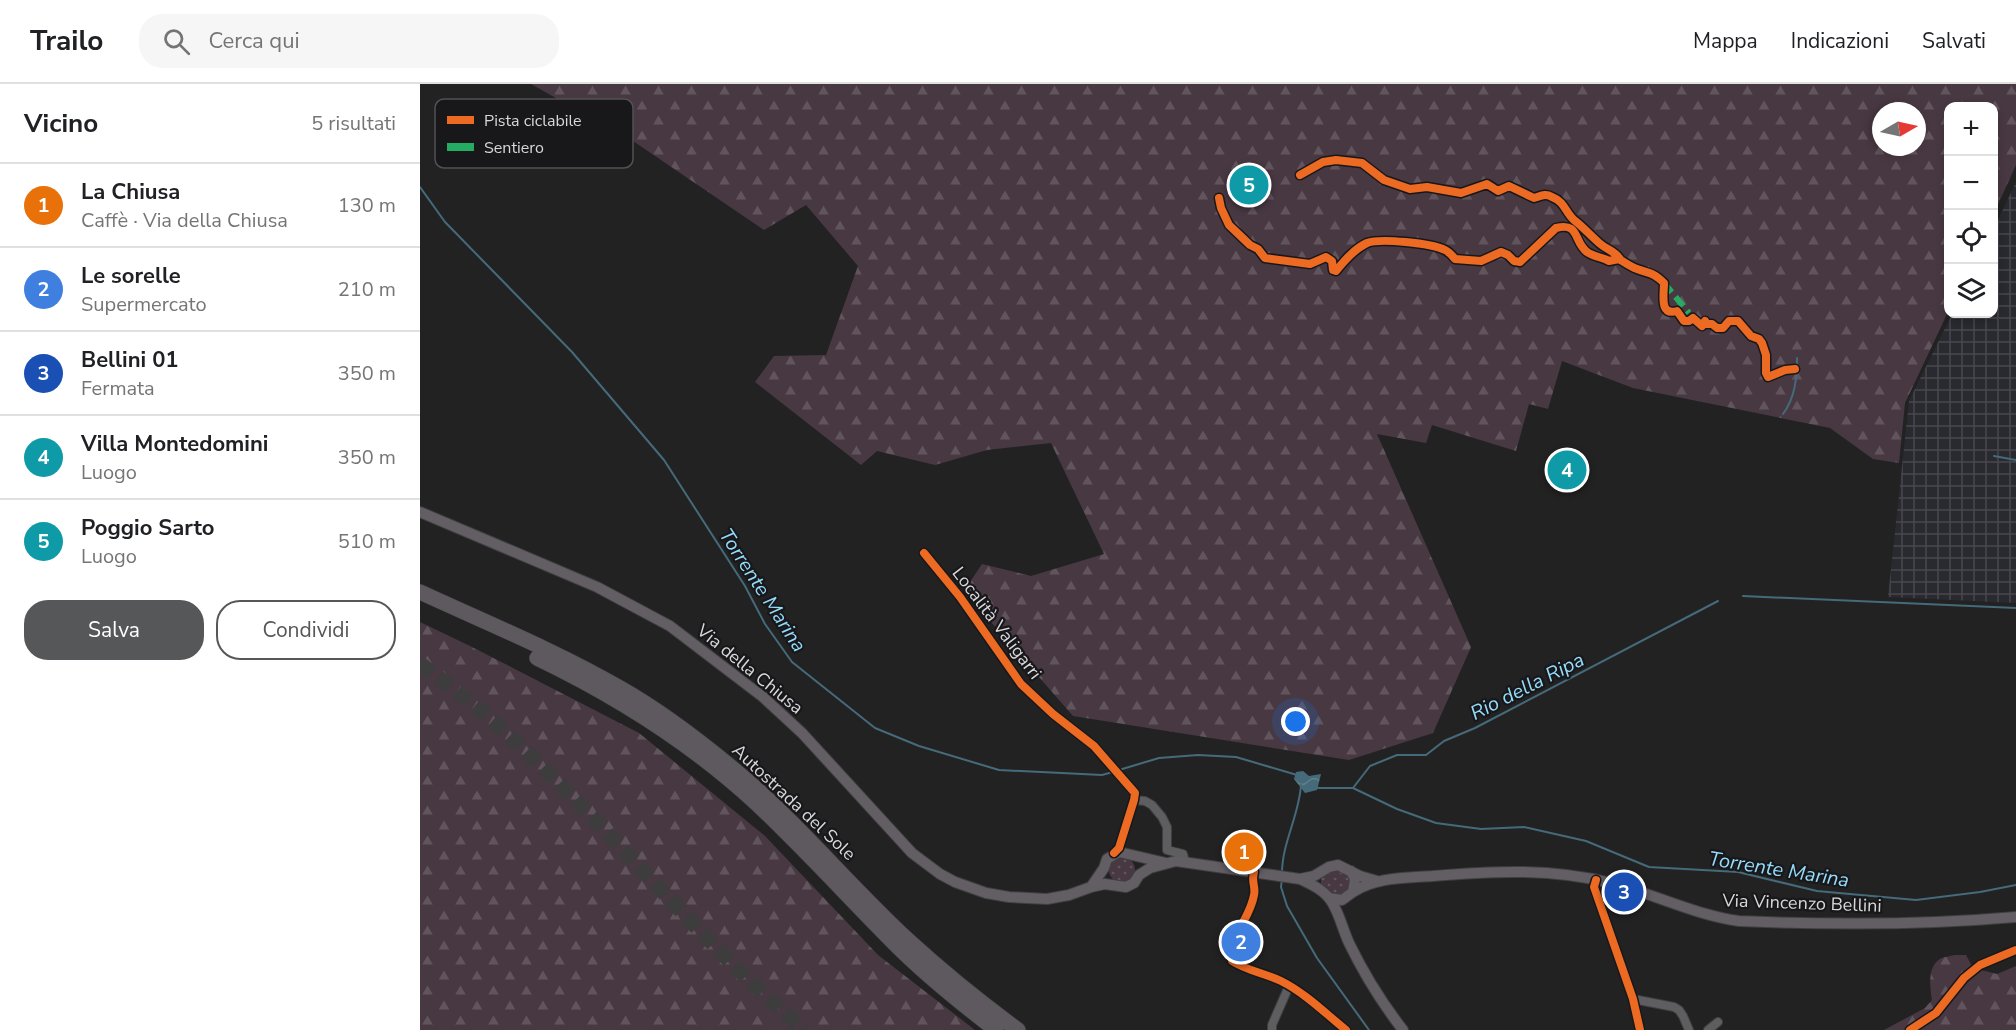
<!DOCTYPE html>
<html lang="it">
<head>
<meta charset="utf-8">
<style>
  :root { --surface:#fff; --page:#f6f6f6; --text:#202124; --muted:#757577; --line:#e0e0e0; --accent:#565759 }
  body { margin:0; font-family:"Nunito Sans",sans-serif; background:var(--page); color:var(--text) }
  .controls { position:absolute; right:18px; top:18px; display:grid; overflow:hidden; border-radius:12px; box-shadow:0 3px 9px #0003 }
  .controls button { width:54px; height:54px; display:grid; place-items:center; padding:0; border:0; border-bottom:2px solid var(--line); background:var(--surface); color:var(--text); font:30px sans-serif }
  .compass { position:absolute; left:1452px; top:18px; width:54px; height:54px; border-radius:50%; background:var(--surface); box-shadow:0 3px 9px #0003; rotate:81deg }
  .you { position:absolute; left:876px; top:638px; width:21px; height:21px; margin:-15px; border:4px solid #fff; border-radius:50%; background:#1a73e8; box-shadow:0 0 0 9px #1a73e833 }
  .badge { display:grid; place-items:center; width:39px; height:39px; border-radius:50%; background:var(--accent); color:#fff; font-size:20px; font-weight:700 }
  .pin { position:absolute; translate:-50% -50%; border:3px solid #fff; box-shadow:0 2px 6px #0006 }
  .list { margin:0; padding:0; list-style:none }
  h2 { display:flex; justify-content:space-between; align-items:center; height:78px; margin:0; padding:0 24px; font-size:26px }
  h2 small { font-size:20px; font-weight:400; color:var(--muted) }
  .list li { display:grid; grid-template-columns:39px 1fr auto; gap:18px; align-items:center; box-sizing:border-box; height:84px; padding:0 24px; border-top:2px solid var(--line) }
  .list b { display:block; font-size:22px; white-space:nowrap }
  .list p { margin:0; font-size:20px; white-space:nowrap; color:var(--muted) }
  .list em { font-size:20px; font-style:normal; color:var(--muted) }
  .actions { display:flex; gap:12px; padding:18px 24px }
  .actions a { flex:1; padding:14px 0; border:2px solid var(--accent); border-radius:24px; text-align:center; font-size:21px; color:var(--accent) }
  .actions .main { background:var(--accent); color:#fff }
  .icon { flex:none; width:33px; height:33px; fill:none; stroke:currentColor; stroke-width:2; stroke-linecap:round; stroke-linejoin:round }
  .map { position:relative; flex:none; width:1596px; height:946px; overflow:hidden }
  header { display:flex; align-items:center; gap:36px; box-sizing:border-box; height:84px; padding:0 30px; background:var(--surface); border-bottom:2px solid var(--line) }
  header strong { font-size:28px }
  nav { display:flex; gap:33px; margin-inline-start:auto; font-size:21px }
  .search { width:420px; height:54px; background:var(--page); display:flex; align-items:center; gap:15px; box-sizing:border-box; padding:0 21px; border-radius:24px; color:var(--muted); font-size:22px }
  main { display:flex }
  aside { flex:1; background:var(--surface) }
  .map>svg:first-child { display:block }
</style>
</head>
<body>
<header>
<strong>Trailo</strong>
<div class="search"><svg class="icon" aria-label="search" viewBox="0 0 24 24"><circle cx="10" cy="10" r="6"/><path d="M15 15l6 6"/></svg>Cerca qui</div>
<nav><a>Mappa</a><a>Indicazioni</a><a>Salvati</a></nav>
</header>
<main>
<aside>
<h2>Vicino<small>5 risultati</small></h2>
<ul class="list">
<li><span class="badge" style="background:#e8710a">1</span><div><b>La Chiusa</b><p>Caffè · Via della Chiusa</p></div><em>130 m</em></li>
<li><span class="badge" style="background:#3f7fe0">2</span><div><b>Le sorelle</b><p>Supermercato</p></div><em>210 m</em></li>
<li><span class="badge" style="background:#1a4fb4">3</span><div><b>Bellini 01</b><p>Fermata</p></div><em>350 m</em></li>
<li><span class="badge" style="background:#0f9aa8">4</span><div><b>Villa Montedomini</b><p>Luogo</p></div><em>350 m</em></li>
<li><span class="badge" style="background:#0f9aa8">5</span><div><b>Poggio Sarto</b><p>Luogo</p></div><em>510 m</em></li>
</ul>
<div class="actions"><a class="main">Salva</a><a>Condividi</a></div>
</aside>
<div class="map">
<svg width="1596" height="946" viewBox="0 0 1596 946">
  <defs>
    <pattern id="industrial-grid" width="8" height="8" patternUnits="userSpaceOnUse" patternTransform="scale(1.5)"><rect width="8" height="8" fill="#292930"/><path d="M0 4h8M4 0v8" fill="none" stroke="#47474d"/></pattern>
    <pattern id="grass-dots" width="8" height="8" patternUnits="userSpaceOnUse" patternTransform="scale(1.5)"><rect width="8" height="8" fill="#483842"/><path d="M2 2h.1M6 6h.1" fill="none" stroke="#62545d" stroke-width="1.8" stroke-linecap="round"/></pattern>
    <pattern id="forest-firs" width="22" height="20" patternUnits="userSpaceOnUse" patternTransform="scale(1.5)"><rect width="22" height="20" fill="#483842"/><path d="M5 1l3.5 6h-7zM16 11l3.5 6h-7z" fill="#62545d"/></pattern>
    <pattern id="water-waves" width="16" height="10" patternUnits="userSpaceOnUse" patternTransform="scale(1.5)"><rect width="16" height="10" fill="#456a7a"/><path d="M0 5q4-4 8 0t8 0" fill="none" stroke="#5f7f8c"/></pattern>
  </defs>
  <rect width="100%" height="100%" fill="#222223"/>
  <path fill="url(#industrial-grid)" d="M1596,98V519L1468,513L1489,317L1532,230H1574V144Z"/>
  <path fill="url(#grass-dots)" d="M689 786a13 13 0 1 1 26 0a13 13 0 1 1-26 0Z
    M914,782L935,795L922,816L901,803V794Z"/>
  <path fill="url(#forest-firs)" fill-rule="evenodd" d="M111,0H1596V81L1574,129V22H1528V228L1485,319L1479,379L1453,375L1410,344L1213,304L1142,277L1128,325L1109,320L1096,367L1012,341L1006,359L957,350L1051,563L1013,649L929,676L653,632L544,507L562,480L611,492L684,470L631,359L567,366L515,381L457,367L441,381L335,298L354,272L406,271L438,182L386,121L344,146L216,59ZM1461,27H1497V63H1461Z
    M0,538L54,564L219,649L345,752L458,871L555,946H0Z
    M1534,871H1546L1553,884L1577,890L1596,882V946H1464L1505,924L1512,916C1510,903 1507,883 1520,875C1523,873 1531,872 1534,871Z"/>
  <path fill="url(#water-waves)" d="M883,687L889,692L901,690L897,706L885,709L874,695L876,688Z"/>
  <g fill="none" stroke-linecap="round" stroke-linejoin="round">
    <path stroke="#456a7a" stroke-width="2" d="M0,103L25,138L152,268L244,376L325,502L345,540L372,578L455,644L499,662L579,686L682,691L693,688
      M1363,330C1375,314 1377,294 1377,274
      M1574,372L1596,376
      M1323,512L1596,524
      M699,686L739,674L778,671L816,673L877,691
      M895,701L898,704H933L977,725L1016,739L1061,745L1104,743L1166,757L1229,783L1318,788L1397,807L1496,816L1560,808L1596,801
      M933,704L950,682L977,671H1006L1024,657L1055,644L1298,517
      M862,789C862,759 879,732 881,701
      M862,795L861,803L867,822L897,874L949,946"/>
    <path stroke="#3d3d3e" stroke-width="15" stroke-dasharray="15 8" stroke-linecap="butt" d="M0,580C146,682 249,831 384,946"/>
    <g stroke="#3f3f40" stroke-width="10">
      <path id="street" d="M504,469L540,513L601,600L633,630L674,662L715,709L714,716L699,764L694,769
        M714,716L725,717L732,721L742,733L747,743V766L763,770L765,778
        M834,788C831,799 836,802 834,811C830,835 810,850 812,877C827,887 845,889 861,897C885,909 905,929 926,946
        M1176,796L1174,803L1213,915L1220,946
        M1213,915L1254,923L1259,926L1263,932L1269,946
        M852,946V941L869,902
        M1288,946L1298,938
        M1490,946L1516,929L1544,894L1560,881L1596,866"/>
    </g>
    <g stroke="#3f3f40" stroke-width="12">
      <path id="secondary" d="M0,428L177,503L250,542L343,613L382,649L492,769L520,790L535,798L566,809L589,813L627,815L649,811L671,803L685,800L706,803L714,799L719,791L730,784L756,777L880,795C893,801 906,807 913,820C920,832 923,846 929,859C944,890 962,919 983,946
        M880,795L894,792L909,783L918,781L940,792L957,797
        M671,803L684,784L687,775L699,768L746,779
        M933,808C956,793 986,794 1013,792C1074,787 1131,784 1191,799C1234,810 1275,831 1319,837C1411,841 1504,841 1596,833
        M909,814L922,816L933,808L935,795L931,787"/>
    </g>
    <g stroke="#3f3f40" stroke-width="16">
      <path id="highway" d="M0,508C67,539 136,567 200,604C239,626 276,654 311,683C375,735 428,801 489,857C524,889 560,918 598,946
        M117,574C196,612 271,659 336,719C384,764 429,814 476,861C507,892 542,920 576,946"/>
    </g>
    <use href="#street" stroke="#5e5d60" stroke-width="8"/>
    <use href="#secondary" stroke="#625e64" stroke-width="10"/>
    <use href="#highway" stroke="#5d595e" stroke-width="15"/>
    <path stroke="#26ab63" stroke-width="6" stroke-dasharray="12 6" stroke-linecap="butt" d="M1244,199L1269,229"/>
    <g stroke="#18181b" stroke-width="11">
      <path id="cycleway" d="M880,91L903,78L916,76L942,79L964,96L990,105L1007,103L1041,109L1067,100L1078,107L1089,102L1114,114C1121,112 1125,109 1132,113C1145,118 1145,128 1154,136C1162,142 1170,151 1178,158C1185,165 1194,166 1200,175
        M799,114L801,124L809,141L830,161L838,165L845,174L890,180L906,173L912,177L913,186L916,187C924,177 934,165 947,159C960,154 1011,159 1025,166C1029,168 1032,171 1035,175L1061,177L1081,168L1088,171L1094,177L1100,178L1136,144C1160,138 1153,157 1167,168C1174,173 1182,173 1189,177L1199,175C1204,178 1211,183 1217,185C1230,190 1233,188 1244,199C1244,211 1239,232 1257,227L1264,237H1269L1273,234L1282,242L1285,237L1287,240H1292L1297,244H1303L1309,237H1318L1331,252L1339,255L1342,259L1346,271V289L1348,293L1365,286L1375,285
        M504,469L540,513L601,600L633,630L674,662L715,709L714,716L699,764L694,769
        M834,788C831,799 836,802 834,811C830,835 810,850 812,877C827,887 845,889 861,897C885,909 905,929 926,946
        M1176,796L1174,803L1213,915L1220,946
        M1490,946L1516,929L1544,894L1560,881L1596,866"/>
    </g>
    <use href="#cycleway" stroke="#ed6a23" stroke-width="8"/>
  </g>
  <g text-anchor="middle" stroke-width="4.5" stroke-linejoin="round" paint-order="stroke">
    <g font-size="18" fill="#d8d8da" stroke="#18181b">
      <text transform="translate(577 539) rotate(53)" y="6">Località Valigarri</text>
      <text transform="translate(330 585) rotate(39)" y="6">Via della Chiusa</text>
      <text transform="translate(374 718) rotate(43)" y="6">Autostrada del Sole</text>
      <text transform="translate(1382 819) rotate(2)" y="6">Via Vincenzo Bellini</text>
    </g>
    <g font-size="20" font-style="italic" fill="#94dcfc" stroke="#18181b">
      <text transform="translate(343 506) rotate(57)" y="7">Torrente Marina</text>
      <text transform="translate(1107 602) rotate(-27)" y="7">Rio della Ripa</text>
      <text transform="translate(1359 785) rotate(9)" y="7">Torrente Marina</text>
    </g>
  </g>
  <rect x="15" y="15" width="198" height="69" rx="9" fill="#18181b" stroke="#525254" stroke-width="1.5"/>
  <rect x="27" y="32" width="27" height="8" fill="#ed6a23"/>
  <rect x="27" y="59" width="27" height="8" fill="#26ab63"/>
  <g font-size="16" fill="#d8d8da">
    <text x="64" y="42">Pista ciclabile</text>
    <text x="64" y="69">Sentiero</text>
  </g>
</svg>
<div class="controls">
<button>+</button>
<button>−</button>
<button><svg class="icon" aria-label="locate" viewBox="0 0 24 24"><circle cx="12" cy="12" r="6"/><path d="M12 2v4M12 18v4M2 12h4M18 12h4"/></svg></button>
<button><svg class="icon" aria-label="layers" viewBox="0 0 24 24"><path d="M12 4l9 5-9 5-9-5zM3 14l9 5 9-5"/></svg></button>
</div>
<svg class="compass" viewBox="-18 -18 36 36"><path d="M0-13l5 13h-10z" fill="#e53935"/><path d="M0 13l5-13h-10z" fill="#757577"/></svg>
<div class="you"></div>
<div class="pin badge" style="left:824px;top:768px;background:#e8710a">1</div>
<div class="pin badge" style="left:821px;top:858px;background:#3f7fe0">2</div>
<div class="pin badge" style="left:1204px;top:808px;background:#1a4fb4">3</div>
<div class="pin badge" style="left:1147px;top:386px;background:#0f9aa8">4</div>
<div class="pin badge" style="left:829px;top:101px;background:#0f9aa8">5</div>
</div>
</main>
</body>
</html>
